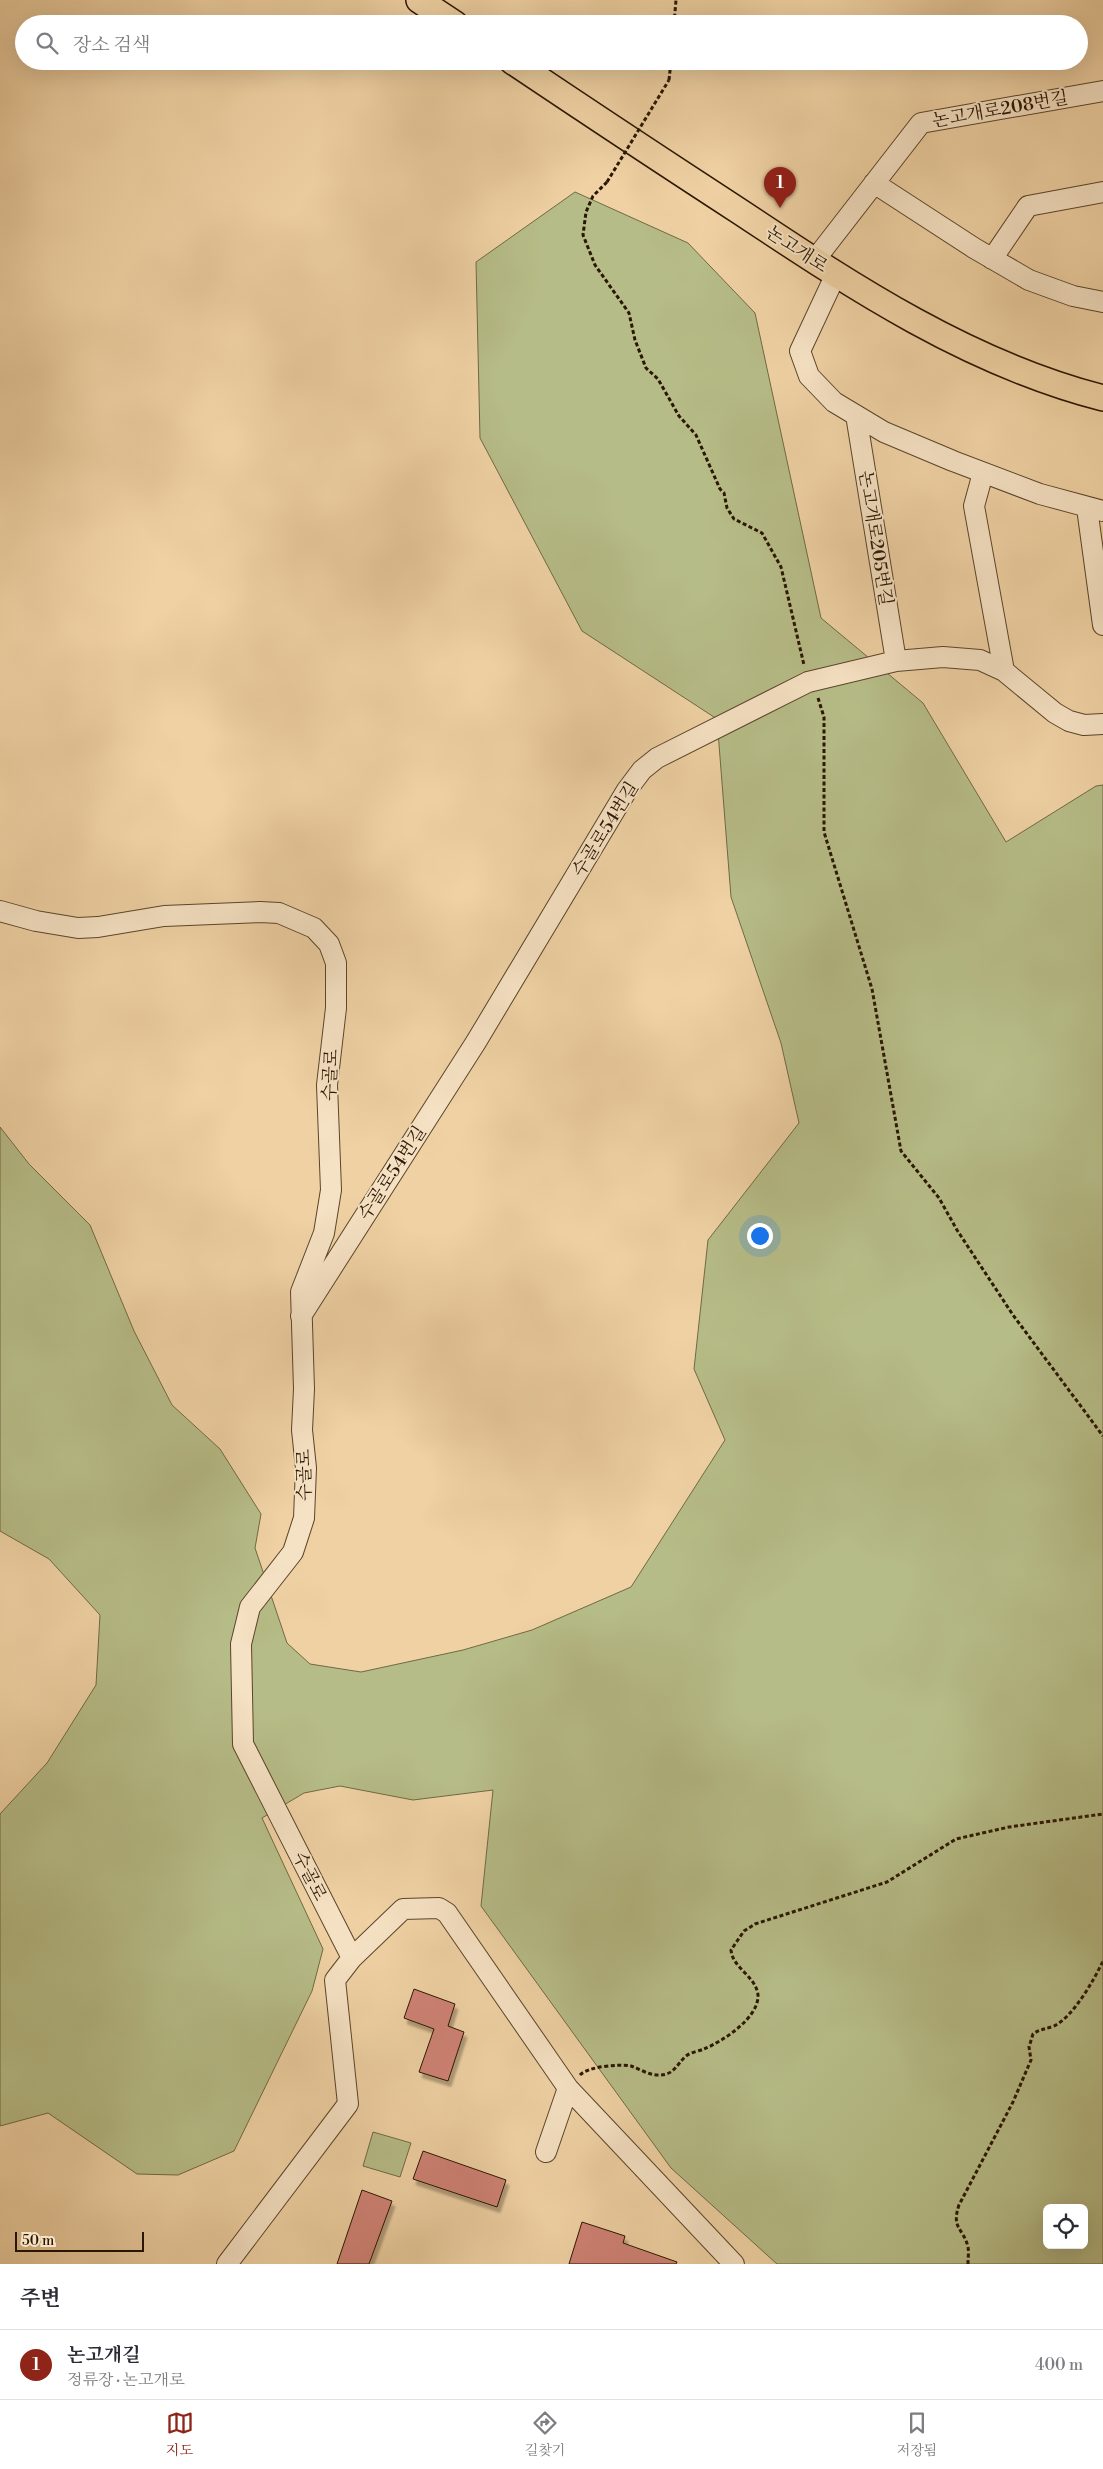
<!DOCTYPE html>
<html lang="ko">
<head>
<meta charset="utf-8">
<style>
  :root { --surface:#fff; --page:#f7f7f7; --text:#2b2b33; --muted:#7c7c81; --line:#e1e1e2; --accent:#8f2418 }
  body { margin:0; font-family:"Libre Bodoni","Noto Serif KR",serif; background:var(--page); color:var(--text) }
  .controls { position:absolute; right:15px; bottom:15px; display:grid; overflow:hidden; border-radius:8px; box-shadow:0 5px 20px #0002 }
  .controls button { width:45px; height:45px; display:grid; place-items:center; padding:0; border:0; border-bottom:1px solid var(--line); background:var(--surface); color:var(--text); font:25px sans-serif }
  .scale { position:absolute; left:15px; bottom:12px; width:129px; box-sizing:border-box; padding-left:5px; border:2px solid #2a1602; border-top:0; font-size:14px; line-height:18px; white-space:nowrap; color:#2a1602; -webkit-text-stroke:4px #f5e1c3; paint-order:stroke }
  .you { position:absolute; left:759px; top:1235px; width:18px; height:18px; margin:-12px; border:4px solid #fff; border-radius:50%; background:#1a73e8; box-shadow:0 0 0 8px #1a73e833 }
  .badge { display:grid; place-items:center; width:32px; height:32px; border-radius:50%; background:var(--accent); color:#fff; font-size:16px; font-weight:700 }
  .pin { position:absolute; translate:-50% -41px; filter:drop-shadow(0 1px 2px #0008) }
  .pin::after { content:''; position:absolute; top:26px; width:18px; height:15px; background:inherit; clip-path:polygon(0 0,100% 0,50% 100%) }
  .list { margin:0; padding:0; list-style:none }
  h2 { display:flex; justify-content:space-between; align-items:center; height:65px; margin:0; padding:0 20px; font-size:21px }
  h2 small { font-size:16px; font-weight:400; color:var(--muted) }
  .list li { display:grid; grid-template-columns:32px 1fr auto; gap:15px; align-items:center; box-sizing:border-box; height:70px; padding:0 20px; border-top:1px solid var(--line) }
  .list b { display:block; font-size:19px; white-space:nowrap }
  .list p { margin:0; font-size:16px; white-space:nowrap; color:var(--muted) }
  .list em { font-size:16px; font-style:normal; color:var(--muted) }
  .icon { flex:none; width:28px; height:28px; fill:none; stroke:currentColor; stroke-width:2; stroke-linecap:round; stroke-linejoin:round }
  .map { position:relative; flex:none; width:1103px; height:2264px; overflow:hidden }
  .search { position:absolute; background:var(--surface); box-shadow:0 5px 20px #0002; left:15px; right:15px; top:15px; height:55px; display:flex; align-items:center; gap:12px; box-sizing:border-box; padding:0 18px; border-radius:28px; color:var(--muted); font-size:19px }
  .sheet { height:135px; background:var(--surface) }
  nav { display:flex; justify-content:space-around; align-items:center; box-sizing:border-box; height:70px; border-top:1px solid var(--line); background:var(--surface); font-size:14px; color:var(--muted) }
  nav a { display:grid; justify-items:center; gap:2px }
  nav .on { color:var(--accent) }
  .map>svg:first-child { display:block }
</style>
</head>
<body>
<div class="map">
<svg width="1103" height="2264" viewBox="0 0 1103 2264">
  <defs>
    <filter id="shadow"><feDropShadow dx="3" dy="5.5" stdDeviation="1" flood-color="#0004"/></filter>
  </defs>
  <rect width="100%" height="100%" fill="#efd1a3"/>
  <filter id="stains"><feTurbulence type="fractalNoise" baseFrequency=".004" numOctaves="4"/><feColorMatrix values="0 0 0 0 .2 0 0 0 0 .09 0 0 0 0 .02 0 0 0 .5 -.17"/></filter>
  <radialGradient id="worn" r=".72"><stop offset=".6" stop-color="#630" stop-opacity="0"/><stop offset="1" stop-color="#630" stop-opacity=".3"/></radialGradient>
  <path fill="#b6bc87" stroke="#706944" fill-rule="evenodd" d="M575,192L688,243L755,313L821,618L923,703L1006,842L1096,786L1103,785V2264H777L671,2168L481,1906L493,1790L413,1800L340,1786L304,1793L262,1818L323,1949L312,1991L234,2151L178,2175L137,2174L48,2113L0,2126V1814L47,1763L96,1685L100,1615L49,1559L0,1531V1127L29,1164L90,1225L134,1331L172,1405L220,1449L261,1514L255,1548L287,1643L310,1664L361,1672L463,1650L532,1630L631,1587L725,1440L694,1369L708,1240L799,1123L781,1043L731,897L717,719L582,631L480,438L476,262ZM1047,2208H1084V2245H1047Z
    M373,2132L411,2143L400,2177L363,2166Z"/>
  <path fill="#cf8275" stroke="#2a1602" filter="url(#shadow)" d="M414,1989L455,2004L448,2026L464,2032L448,2081L419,2072L434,2029L404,2018Z
    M423,2151L506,2180L497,2207L413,2179Z
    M362,2190L392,2201L369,2264H337Z
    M582,2222L625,2236L623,2243L677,2262L676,2264H569Z"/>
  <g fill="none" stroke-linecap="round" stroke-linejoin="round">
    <g stroke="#5b452a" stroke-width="22">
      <path id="minor" d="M874,183L974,248L1029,280L1073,296L1103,302
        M992,259L1028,206L1103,192
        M814,261L921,123L1103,91
        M836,274L800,351L809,376L834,402L884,432L953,461L1040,494L1103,511
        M856,415L896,661
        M983,473L974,506L1004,671
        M1087,508L1103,625
        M0,911L36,921L78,928L98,927L164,916L260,912L279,913L314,928L329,944L336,963V1008L327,1085L331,1190L324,1233L301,1292L304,1389L302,1430L306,1468L304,1518L293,1552L250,1607L241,1644L243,1744L352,1958L335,1980L348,2104L227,2264
        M301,1316L476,1042L627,790L642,770L657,758L808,682L896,661L943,657L980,660L1004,671L1055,713L1069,721L1084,725L1103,724
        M352,1958L403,1909L439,1908L447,1913L568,2088L734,2264
        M546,2152L568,2088"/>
    </g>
    <g stroke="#2a1602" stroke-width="28">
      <path id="major" d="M419,0L455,24
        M512,61C588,112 665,163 742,213C855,288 970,364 1103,398"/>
    </g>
    <path stroke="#2a1602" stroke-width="3" stroke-dasharray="4 2.5" stroke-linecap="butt" d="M674,24L676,0
      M669,80L671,61
      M607,182L593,196L586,212L583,235L595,265L629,313L635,340L646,368L658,379L679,416L696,435L720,489L724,493L727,508L734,519L762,533L781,567L804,665
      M818,698L824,717V832L872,989L901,1151L939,1198L957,1230L1013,1315L1103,1436
      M580,2075C589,2066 619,2064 631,2066C640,2069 650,2076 660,2075C674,2075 677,2064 686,2056C691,2052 699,2051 704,2049C723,2041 759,2018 758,1995C756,1976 733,1969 731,1950L744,1931L755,1924L887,1882L956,1839L1009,1827L1103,1814
      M968,2264C968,2259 969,2252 968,2247C963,2227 951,2229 959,2205L1013,2102L1031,2060L1029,2047L1033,2034C1040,2029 1046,2029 1054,2026C1073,2017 1094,1980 1103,1961"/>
    <use href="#minor" stroke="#f5e1c3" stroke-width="20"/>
    <use href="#major" stroke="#efd1a3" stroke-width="25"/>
    <path stroke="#2a1602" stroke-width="3" stroke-dasharray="4 2.5" stroke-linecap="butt" d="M607,182L669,80"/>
  </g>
  <g text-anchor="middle" stroke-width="4" stroke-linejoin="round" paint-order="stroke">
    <g font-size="18" fill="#2a1602" stroke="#f5e1c3">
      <text transform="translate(1000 109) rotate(-10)" y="6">논고개로208번길</text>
      <text transform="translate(797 249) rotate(33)" y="6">논고개로</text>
      <text transform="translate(876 538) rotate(81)" y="6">논고개로205번길</text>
      <text transform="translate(605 829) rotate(-58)" y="6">수골로54번길</text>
      <text transform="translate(330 1075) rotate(-87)" y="6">수골로</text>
      <text transform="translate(392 1173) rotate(-57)" y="6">수골로54번길</text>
      <text transform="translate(304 1475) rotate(-91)" y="6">수골로</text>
      <text transform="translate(310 1876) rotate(63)" y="6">수골로</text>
    </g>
  </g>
  <rect width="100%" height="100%" filter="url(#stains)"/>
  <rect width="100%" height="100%" fill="url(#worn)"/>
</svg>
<div class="controls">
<button><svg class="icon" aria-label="locate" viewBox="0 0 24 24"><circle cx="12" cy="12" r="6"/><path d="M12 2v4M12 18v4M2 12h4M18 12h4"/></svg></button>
</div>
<div class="scale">50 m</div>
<div class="you"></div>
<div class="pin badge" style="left:780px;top:208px">1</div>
<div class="search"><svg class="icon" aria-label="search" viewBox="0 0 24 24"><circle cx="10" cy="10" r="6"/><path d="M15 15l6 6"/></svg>장소 검색</div>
</div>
<section class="sheet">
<h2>주변<small></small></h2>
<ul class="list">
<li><span class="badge">1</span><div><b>논고개길</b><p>정류장 · 논고개로</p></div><em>400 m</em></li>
</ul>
</section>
<nav>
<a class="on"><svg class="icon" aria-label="map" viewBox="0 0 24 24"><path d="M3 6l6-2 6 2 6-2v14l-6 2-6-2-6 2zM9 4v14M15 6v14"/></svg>지도</a>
<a><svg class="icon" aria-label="directions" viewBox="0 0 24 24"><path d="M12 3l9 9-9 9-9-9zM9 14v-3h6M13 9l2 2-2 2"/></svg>길찾기</a>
<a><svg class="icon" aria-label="saved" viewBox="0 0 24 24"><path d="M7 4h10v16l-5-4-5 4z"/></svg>저장됨</a>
</nav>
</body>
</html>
